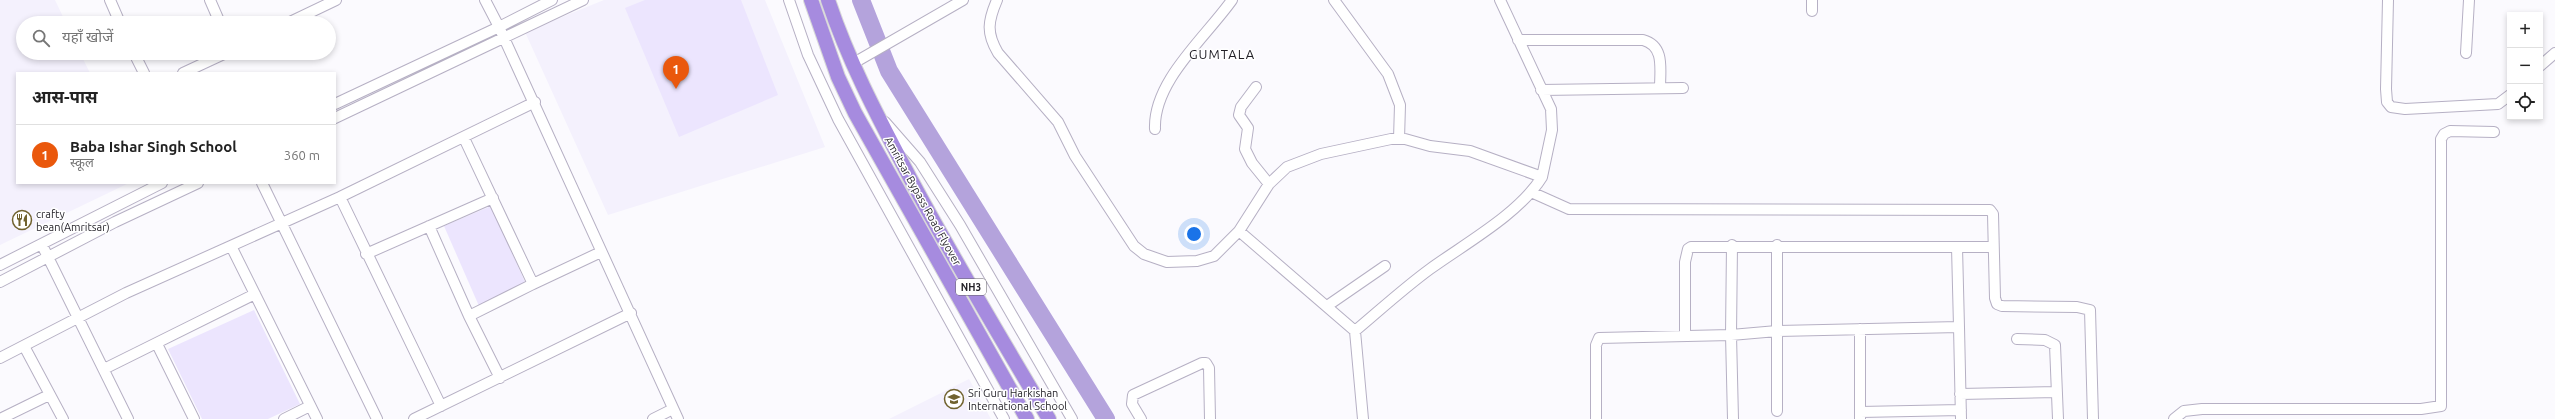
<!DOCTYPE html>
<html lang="hi">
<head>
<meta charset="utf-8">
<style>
  :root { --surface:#fff; --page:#f2f2f2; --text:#222; --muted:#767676; --line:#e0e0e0; --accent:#ea580c }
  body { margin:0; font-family:Ubuntu,"Noto Sans Devanagari",sans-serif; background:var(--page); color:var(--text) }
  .controls { position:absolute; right:12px; top:12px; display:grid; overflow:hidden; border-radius:0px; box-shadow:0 2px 6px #0003 }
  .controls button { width:36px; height:36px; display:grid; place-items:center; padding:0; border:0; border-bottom:1px solid var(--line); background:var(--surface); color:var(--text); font:20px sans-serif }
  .you { position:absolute; left:1194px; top:234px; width:14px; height:14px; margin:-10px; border:3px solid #fff; border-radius:50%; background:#1a73e8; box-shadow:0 0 0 6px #1a73e833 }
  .badge { display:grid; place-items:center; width:26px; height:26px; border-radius:50%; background:var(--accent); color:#fff; font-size:13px; font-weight:700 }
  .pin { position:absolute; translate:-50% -33px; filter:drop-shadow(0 1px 2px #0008) }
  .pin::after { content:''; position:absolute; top:21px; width:14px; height:12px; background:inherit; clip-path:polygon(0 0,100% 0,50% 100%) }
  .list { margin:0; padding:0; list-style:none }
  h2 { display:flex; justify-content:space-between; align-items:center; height:52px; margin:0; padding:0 16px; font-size:17px }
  h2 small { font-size:13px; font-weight:400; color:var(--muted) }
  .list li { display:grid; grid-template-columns:26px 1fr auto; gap:12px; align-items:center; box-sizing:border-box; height:60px; padding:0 16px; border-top:1px solid var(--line) }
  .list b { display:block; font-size:15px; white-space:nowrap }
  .list p { margin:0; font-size:13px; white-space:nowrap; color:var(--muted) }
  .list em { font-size:13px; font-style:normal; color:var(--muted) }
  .icon { flex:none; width:22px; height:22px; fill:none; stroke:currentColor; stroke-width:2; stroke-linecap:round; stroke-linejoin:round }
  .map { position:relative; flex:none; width:2555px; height:419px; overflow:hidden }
  .search { position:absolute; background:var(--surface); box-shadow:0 2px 6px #0003; left:16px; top:16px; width:320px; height:44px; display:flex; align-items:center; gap:10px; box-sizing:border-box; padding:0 14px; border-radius:22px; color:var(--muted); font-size:15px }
  .panel { position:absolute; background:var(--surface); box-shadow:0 2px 6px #0003; left:16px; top:72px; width:320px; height:112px; border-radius:0px }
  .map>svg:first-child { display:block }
</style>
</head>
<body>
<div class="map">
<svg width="2555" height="419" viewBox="0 0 2555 419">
  <rect width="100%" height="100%" fill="#fbfafe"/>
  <path fill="#f4f1fd" d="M0,0H55L66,23H23V53H80L90,73H17V183H129L0,245Z
    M604,0H765L825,147L608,215L525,32Z
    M969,379L991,419H889Z"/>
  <path fill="#ece5fe" d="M645,0H741L778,95L679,137L625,8Z
    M491,206L525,282L479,306L444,226Z
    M254,310L300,404L268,419H202L168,349Z"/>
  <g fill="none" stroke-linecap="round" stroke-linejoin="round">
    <path stroke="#b4a3dc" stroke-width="18" d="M861,0L889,71L1106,419"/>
    <g stroke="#b6b0c4" stroke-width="12">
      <path id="minor" d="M110,0L120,23
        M210,0L220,23
        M552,0L499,27L678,419
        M789,0L808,55L838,119L1004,419
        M997,0C988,21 986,33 998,53L1058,122L1075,156L1134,246L1144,254L1167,262L1197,261L1214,256L1239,231L1269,184L1287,167L1321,154L1391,139H1405L1430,146L1470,151L1542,177C1519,214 1466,243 1430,269C1404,288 1380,310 1355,331L1363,419
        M1334,0L1388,74L1400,105L1399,139
        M1500,0L1551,109L1552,130L1542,177
        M2388,0L2386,89L2387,102L2391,107L2405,109L2498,104L2510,95
        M1812,11V0
        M288,23L336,0
        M1518,40H1643C1665,46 1660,69 1660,88
        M134,53L144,73
        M2466,53L2469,0
        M852,64L963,0
        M2540,66L2555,53
        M183,73L226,53
        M1256,87L1241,107L1239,115L1248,128L1245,149L1252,163L1269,184
        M1541,90L1683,88
        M335,104L499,27L485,0
        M335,118L583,0
        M885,122L920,162L960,225L1072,419
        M1155,129C1153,81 1206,37 1232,0
        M464,138L533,284L469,316L500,378
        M262,183L377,419
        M1531,192L1569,209L1990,210L1993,214L1995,298L1997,304L2002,306L2077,307L2090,310L2093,419
        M340,197L441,406
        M429,226L469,316
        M1239,231L1355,331
        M42,245L128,419
        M1777,245V411
        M231,246L317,419
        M1957,247L1959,327
        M366,254L493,198
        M0,265L162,183
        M0,282L115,222L198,183
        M533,284L601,252
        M1327,306L1385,266
        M1685,335V262L1688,249L1691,247H1988
        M2017,339L2045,340L2055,345L2058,419
        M157,344L194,419
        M24,346L63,419
        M0,358L126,293L340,197L535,102
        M104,369L255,294
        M1960,394L2057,392
        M1860,412L1961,410
        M0,419L49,395
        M284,419L310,406
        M414,419L631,313
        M653,419L673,409
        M1141,419L1132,404L1133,395L1202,363H1206L1209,368L1210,419
        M1596,419V345L1599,338L1731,335L1732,245
        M1733,419L1731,335L1777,331L1959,327L1961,419
        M1860,419V329
        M2174,419L2184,411L2202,409H2421L2441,406V139L2444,134L2450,131L2494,132"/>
    </g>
    <g stroke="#d7d7d8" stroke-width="16">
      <path id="highway" d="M811,0L838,77L855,113L1027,419
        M828,0C849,63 879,119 910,178C954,260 1001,339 1049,419"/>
    </g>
    <use href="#minor" stroke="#fff" stroke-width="10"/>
    <use href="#highway" stroke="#a68bdf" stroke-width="14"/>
  </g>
  <defs>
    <g id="restaurant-ring" transform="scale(1)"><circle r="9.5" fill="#fff" stroke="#70622f" stroke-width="1.5"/><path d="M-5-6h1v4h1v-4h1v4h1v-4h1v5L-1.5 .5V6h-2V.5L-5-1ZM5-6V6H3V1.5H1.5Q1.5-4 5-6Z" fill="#70622f"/></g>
    <g id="school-ring" transform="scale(1)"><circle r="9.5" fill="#fff" stroke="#70622f" stroke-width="1.5"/><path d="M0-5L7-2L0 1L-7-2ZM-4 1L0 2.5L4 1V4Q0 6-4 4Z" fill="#70622f"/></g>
  </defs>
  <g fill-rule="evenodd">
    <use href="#restaurant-ring" x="22" y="220"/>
    <use href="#school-ring" x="954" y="399"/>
  </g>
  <g text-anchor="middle" stroke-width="3" stroke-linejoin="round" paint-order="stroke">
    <rect fill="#fff" stroke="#646267" stroke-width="1" x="956" y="279" width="30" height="16" rx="3"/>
    <g font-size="10" font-weight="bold" fill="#211f26">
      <text x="971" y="291">NH3</text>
    </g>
    <g font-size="11" fill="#211f26" stroke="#fff">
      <text transform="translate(923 201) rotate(61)" y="4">Amritsar Bypass Road Flyover</text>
    </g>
    <g font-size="11" fill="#211f26" stroke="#fff" text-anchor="start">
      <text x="36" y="218">crafty<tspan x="36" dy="13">bean(Amritsar)</tspan></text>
      <text x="968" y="397">Sri Guru Harkishan<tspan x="968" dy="13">International School</tspan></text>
    </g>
    <g font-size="13" letter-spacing="1" fill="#211f26" stroke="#fff">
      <text x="1222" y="59">GUMTALA</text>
    </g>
  </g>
</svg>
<div class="controls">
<button>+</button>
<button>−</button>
<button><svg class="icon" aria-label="locate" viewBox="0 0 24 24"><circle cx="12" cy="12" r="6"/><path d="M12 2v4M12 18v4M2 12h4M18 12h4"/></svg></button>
</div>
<div class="you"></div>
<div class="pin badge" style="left:676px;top:89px">1</div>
<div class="search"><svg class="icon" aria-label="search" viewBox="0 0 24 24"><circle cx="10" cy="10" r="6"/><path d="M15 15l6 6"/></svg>यहाँ खोजें</div>
<section class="panel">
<h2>आस-पास<small></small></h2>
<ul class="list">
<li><span class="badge">1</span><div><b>Baba Ishar Singh School</b><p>स्कूल</p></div><em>360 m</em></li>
</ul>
</section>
</div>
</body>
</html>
